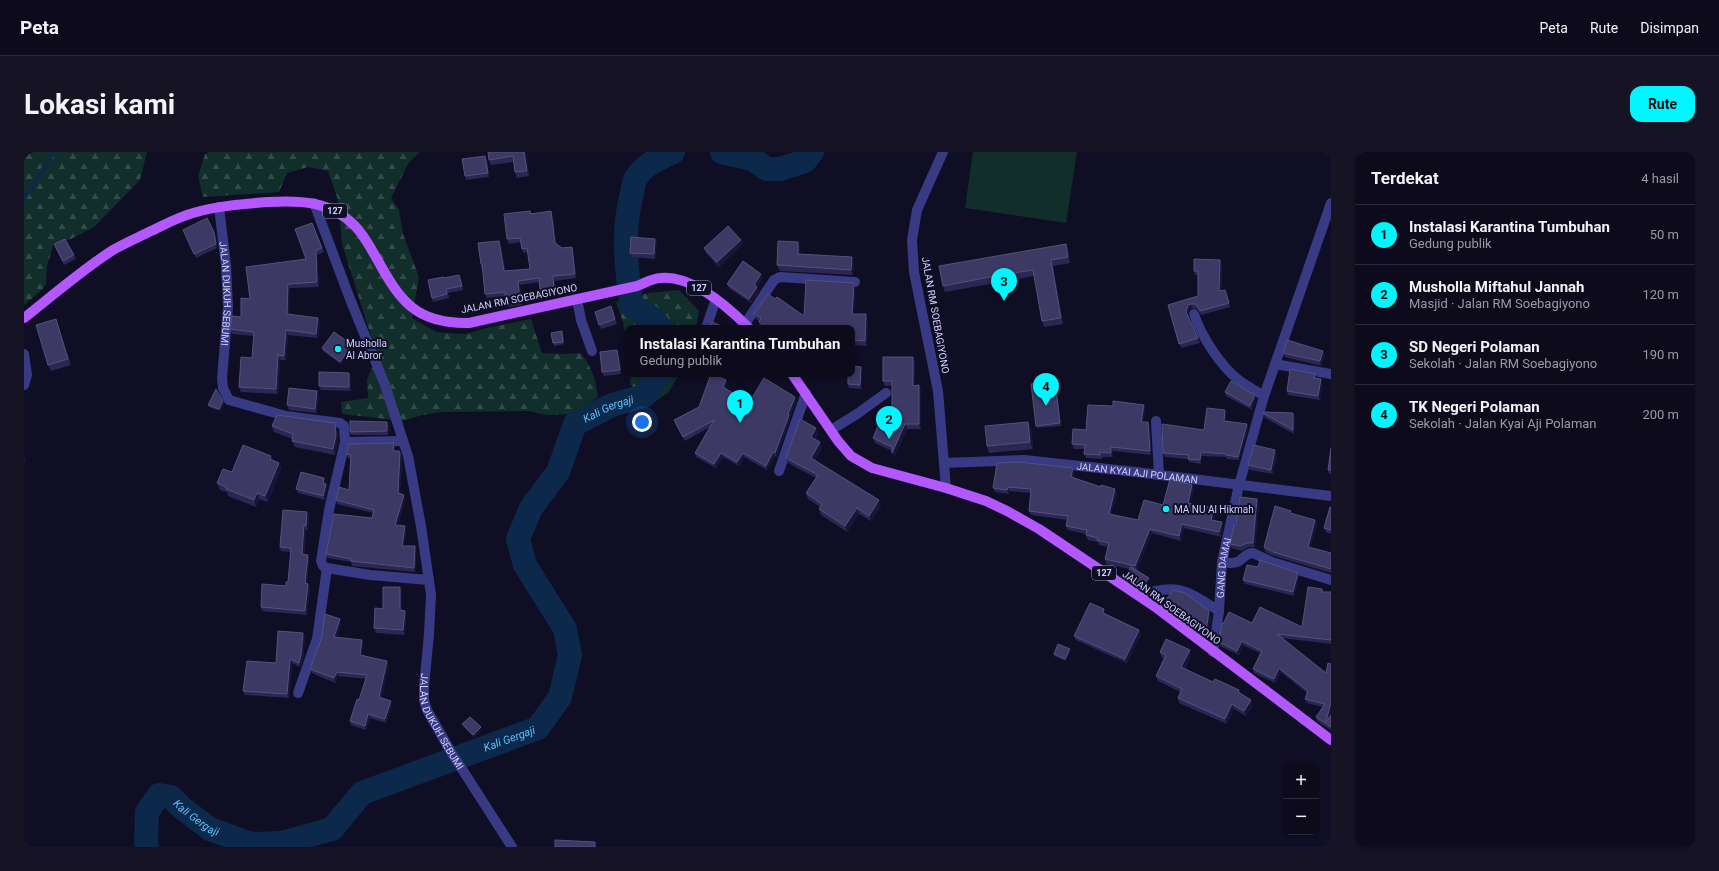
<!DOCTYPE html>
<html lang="id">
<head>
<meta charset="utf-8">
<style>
  :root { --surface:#0c0a1b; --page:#151324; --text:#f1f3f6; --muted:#9a9aa3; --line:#2c2b3a; --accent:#00f6fc }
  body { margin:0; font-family:Roboto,sans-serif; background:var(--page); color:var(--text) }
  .controls { position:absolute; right:12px; bottom:12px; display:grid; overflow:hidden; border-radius:8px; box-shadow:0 1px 3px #0004 }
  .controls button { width:36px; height:36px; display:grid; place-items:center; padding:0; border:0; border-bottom:1px solid var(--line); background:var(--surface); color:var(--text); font:20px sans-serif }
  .you { position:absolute; left:618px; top:270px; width:14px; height:14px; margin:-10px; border:3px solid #fff; border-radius:50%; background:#1a73e8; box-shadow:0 0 0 6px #1a73e833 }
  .badge { display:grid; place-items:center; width:26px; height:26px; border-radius:50%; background:var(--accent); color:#111; font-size:13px; font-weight:700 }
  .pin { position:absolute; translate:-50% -33px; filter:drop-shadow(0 1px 2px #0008) }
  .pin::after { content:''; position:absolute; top:21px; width:14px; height:12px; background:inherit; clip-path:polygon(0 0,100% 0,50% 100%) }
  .popup { position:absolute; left:601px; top:173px; width:230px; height:52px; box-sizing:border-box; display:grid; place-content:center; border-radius:8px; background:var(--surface); filter:drop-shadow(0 1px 3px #0005); font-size:13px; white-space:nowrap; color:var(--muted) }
  .popup b { font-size:15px; color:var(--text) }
  .popup::after { content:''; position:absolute; left:50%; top:100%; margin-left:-8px; border:8px solid transparent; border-top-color:var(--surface) }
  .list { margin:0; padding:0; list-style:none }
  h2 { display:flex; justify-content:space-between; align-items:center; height:52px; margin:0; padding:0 16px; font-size:17px }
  h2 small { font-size:13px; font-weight:400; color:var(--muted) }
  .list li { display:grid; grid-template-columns:26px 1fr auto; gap:12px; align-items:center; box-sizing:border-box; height:60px; padding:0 16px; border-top:1px solid var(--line) }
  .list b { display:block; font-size:15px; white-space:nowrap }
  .list p { margin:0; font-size:13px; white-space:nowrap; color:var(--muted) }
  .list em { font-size:13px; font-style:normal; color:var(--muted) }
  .map { position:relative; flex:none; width:1307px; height:695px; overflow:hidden; border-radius:12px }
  header { display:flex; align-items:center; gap:24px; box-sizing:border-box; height:56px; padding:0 20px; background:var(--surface); border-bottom:1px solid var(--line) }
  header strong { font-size:19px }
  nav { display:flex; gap:22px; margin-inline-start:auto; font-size:14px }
  .intro { display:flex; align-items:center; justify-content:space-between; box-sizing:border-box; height:96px; padding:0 24px }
  h1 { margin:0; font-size:28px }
  .button { padding:10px 18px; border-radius:12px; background:var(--accent); color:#111; font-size:14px; font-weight:700 }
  main { display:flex; gap:24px; padding:0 24px }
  aside { flex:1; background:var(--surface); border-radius:12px; box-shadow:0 1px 3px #0004 }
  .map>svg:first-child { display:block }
</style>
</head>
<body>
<header>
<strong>Peta</strong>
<nav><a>Peta</a><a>Rute</a><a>Disimpan</a></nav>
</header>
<div class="intro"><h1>Lokasi kami</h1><a class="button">Rute</a></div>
<main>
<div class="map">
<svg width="1307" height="695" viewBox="0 0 1307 695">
  <defs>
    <pattern id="forest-firs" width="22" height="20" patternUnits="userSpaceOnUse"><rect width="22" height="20" fill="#112e2a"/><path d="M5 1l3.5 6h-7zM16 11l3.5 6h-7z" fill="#334b4a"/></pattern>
  </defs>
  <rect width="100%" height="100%" fill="#100e24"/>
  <path fill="url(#forest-firs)" d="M0,0H123L116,28L70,75L47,87L30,91L23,114L22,132L18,138L0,153Z
    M186,0H395L384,12L367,46L375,58L379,82L395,125L388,166L412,180L442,182L462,176L507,167L518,201L540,202L557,201C567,214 572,228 574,245L551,262L521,263L505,259L419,260L398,263L379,269L318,262L317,250L344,246L343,228L353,203L318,92L314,48L304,19L284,15L263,21L255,40L179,45L174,24L181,2Z
    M655,138L675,159L672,176H604V196L599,170L592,150L624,141Z
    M607,222H655L645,240L626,253L606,232Z"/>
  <path fill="#112e2a" d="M949,0H1053L1042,71L941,56Z"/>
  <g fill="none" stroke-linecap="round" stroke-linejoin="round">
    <path stroke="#0c284a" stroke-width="4" d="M0,47L30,0"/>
    <g stroke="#0c284a" stroke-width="24">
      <path d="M698,0L728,7L743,17H756L781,9L788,0"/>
      <path d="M636,176L630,167L608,154C602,117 598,78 608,41C609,37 609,30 612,26C620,12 635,7 649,0"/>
      <path id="s1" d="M123,695L122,689L123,660L135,643L147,645L158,656L186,677L227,692L257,691L308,677L338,641L514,576L536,545L546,503L541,477L501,413L494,387L507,356L534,320L551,272L588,253L620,244L635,222"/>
    </g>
    <g stroke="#383b83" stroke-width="10">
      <path d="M919,0L893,58L888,88L890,120L914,239L922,336"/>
      <path id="s2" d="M290,51L326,147L361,233L384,304L397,374L407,443L405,482L400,534V548L403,558L427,600L488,695"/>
      <path id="s3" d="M195,55L202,113L204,155L198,226L199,236L205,248L262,264L316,271L320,274L321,290L305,358L297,409L299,414L303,416L346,423L405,428"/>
      <path d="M553,147L557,168L568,199"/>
      <path d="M1170,162C1177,184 1197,215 1216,229C1223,234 1232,239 1240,244"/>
      <path d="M721,172L750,128L756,125L831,130"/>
      <path d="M682,176L692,147"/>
      <path d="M0,202L3,223L0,233"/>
      <path d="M1251,212L1307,222"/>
      <path d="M1132,269L1135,323"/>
      <path d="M807,278L833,262L862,241"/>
      <path d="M321,290L379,289"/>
      <path id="s4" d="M920,311L1000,308L1112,320L1307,344"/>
      <path d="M755,319L782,241"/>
      <path d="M1198,410C1203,411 1210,412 1215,409C1220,406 1222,401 1229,401L1248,410L1307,428"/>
      <path d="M1116,444C1152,430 1164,439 1195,459"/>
      <path id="s5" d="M1189,500L1195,459L1198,410L1215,333L1240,244L1307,51"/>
      <path d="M274,541L293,487L303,416"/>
    </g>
    <path stroke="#b358ff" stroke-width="10" d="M0,166C28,144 59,117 89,98C101,91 115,85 127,79C140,73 154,65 169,61C193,54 218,52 244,50C276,48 307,49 331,74C340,83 346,95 353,107C376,149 392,172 445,171L613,134C621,131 629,126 637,126C668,123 704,155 725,176
      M768,222L814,289L827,304L848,316L922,336L962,349L983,359L1015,377L1130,454L1307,588"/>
  </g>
  <path fill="#2c2752" d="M502,0L505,24L493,26L491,20L489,10L467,13L465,8Z
    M463,8L465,25L442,28L441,24Z
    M506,59L508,62L527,59L529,64L532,92L538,96L548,95L549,99L552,126L531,129L532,140L518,142L516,138V130L496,133L498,153L484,155L482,151V144L463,146L461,142L459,116L458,117L457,112L475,89L477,93L481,119L506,117L504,100L499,101L498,97L497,90L485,92L483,87Z
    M288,71L300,100L293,103L295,135L266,136L265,163L294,166L296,171L294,186L264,183L262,208H256L254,242L217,240L215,235L228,206L230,184L208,182L206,177L217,165L226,147L282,107Z
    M159,78L192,85L193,96L172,106Z
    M717,88L719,92L695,115L682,101L680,96Z
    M774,90L776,96V102L830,110L829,123L756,119L753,113Z
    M633,91L631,107L608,105L606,101Z
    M30,92L50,103L52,107L40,113L32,97Z
    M1042,92L1044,98L1046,111L1029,114L1039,172L1020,175L1018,169L1010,124L985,129L986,133L974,135L972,131L921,140L919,134Z
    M1196,108L1198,112L1197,139L1203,142L1206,155L1177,163L1174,157L1168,156L1165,158L1164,164L1176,191L1157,196L1144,153L1174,144V123H1171L1170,119Z
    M420,126L437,127L439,138L424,141L425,146L409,150L408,146Z
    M739,126L733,135L735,139L727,151L705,136L703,132Z
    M831,136L830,162L844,167L843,194L828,193V176H738L737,175L735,170V169L732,167L730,162L751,147L780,164Z
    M587,154L593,172L577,177L571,160Z
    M34,174L47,213L27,219L24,213Z
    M539,182L540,192L530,194L529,191Z
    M329,195L317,212L299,199L298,196Z
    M593,198L595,203L597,222L580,224L578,220Z
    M1259,201L1301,203L1297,214L1261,205Z
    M889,205L891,210L890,234L897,238V277H883L870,306L868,299L851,291L849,286L868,275V234H861L859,229Z
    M837,215L838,219V237L825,236L824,232Z
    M1292,222L1293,227L1298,232L1296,248L1264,243L1263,239Z
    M1028,223L1030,229L1032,231L1037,274L1013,276L1012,274L1014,231Z
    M327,226V239L297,238L295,234Z
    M703,232L701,237L725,251L772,249L766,265V267L753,305L751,304L743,318L720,305L715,314L699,305L692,316L672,305L671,301L686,275L661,289L652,273L650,268L675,255Z
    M1201,240L1232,247L1228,258L1202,244Z
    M295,244L293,261L265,258L263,253Z
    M200,252L196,259L185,255L184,253Z
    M1120,253L1121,258L1119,270L1126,274L1127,303L1089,299V305H1078V307L1062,306L1060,302L1061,297H1050L1048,292L1062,278L1089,254Z
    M1202,261L1201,269L1223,272L1224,276L1215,308L1203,307L1202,305L1178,304L1177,312L1165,310L1164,307L1141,305L1139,301L1180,278Z
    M1239,261L1271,265L1270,282L1241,266Z
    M1004,270L1007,277L1009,297L965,301L963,294Z
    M248,274L313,277L314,289L311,303L271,295L268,289L269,287L250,280Z
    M365,274L364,283H327L326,280Z
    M794,282L791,287L798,296L791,308L857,354L847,369L835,362L823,380L797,363L795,357L796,355L784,347L782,341L792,326L764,311L762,306Z
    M370,291L371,296V299H375L378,305L376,342L381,347L374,374L382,379L380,394H391L392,398L391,420L328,414L327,410L304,406L302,402L348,366L349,361L313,352L312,348L325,338L326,307L324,306L322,302Z
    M1307,296V322H1305L1304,318Z
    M1253,302L1249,322L1226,318L1224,313Z
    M249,309L255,311L257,317L244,350L235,347L232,355L204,344L203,340L196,338L193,331L208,320Z
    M1050,320V326L1077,335L1091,337L1093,342L1087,362L1114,368L1168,333L1170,337L1166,351L1190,356L1192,361L1190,369L1199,375L1197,385L1160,376L1157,389L1128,381L1113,418H1112L1126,428L1119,436L1102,426L1101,424L1106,417L1082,412L1081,407L1084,395L1075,393L1074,390L1064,388L1062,383V382L1044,378L1042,374L1043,368L1007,363L1005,359L1007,341L985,339V342L971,340L969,336Z
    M300,326L303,336L301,348L274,341L272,337Z
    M1233,347L1235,351L1231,395H1225L1217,399L1208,396L1206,392L1212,373Z
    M1307,355V382L1302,380L1300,376Z
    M1268,362L1293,372L1286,396L1307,401V421L1250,404L1241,400L1240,395Z
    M285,364L284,378H282L280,403H284L285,407L283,432L286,436L283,463L238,459L237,455L262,434L264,430L267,400L257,399L256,395Z
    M1275,425L1270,444L1221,432L1219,428Z
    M1298,437L1299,440H1307V492L1258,486L1302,521L1307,512V560L1306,564L1307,563V578L1293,569L1292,565L1299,555L1283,551L1281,547L1283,541L1257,520L1251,531L1230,521L1229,517L1236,501L1219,493L1215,503L1196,494L1195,490L1199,472L1228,471L1278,475Z
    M378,439V459H381L382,463L381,483L352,481L350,476L359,457Z
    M1141,449L1187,466L1184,487L1143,456Z
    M1082,462L1115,478L1117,482L1103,511L1052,488L1050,484Z
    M317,471L313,485L339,492L338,503L365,513L357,546L368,553L362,571L346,566L342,578L327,573L326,569L335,548L342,527L314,524L311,531L288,521L286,517Z
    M281,485L279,508L276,515L268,511L265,546L221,543L219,539Z
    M1046,499L1042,509L1030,504V502Z
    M1136,500L1167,503L1161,517L1189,530L1215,538L1216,541L1229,553L1222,564L1210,557L1203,572L1155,551L1154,546L1156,540L1134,529L1132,524L1140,506H1138Z
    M438,572L457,578L450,585L439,574Z"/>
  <path fill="#191538" d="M500,0H502L505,24L503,19Z
    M461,4L463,8L465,25L464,21Z
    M527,59L529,64L533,95L531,91Z
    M190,80L192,85L193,96L192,92Z
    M631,87L633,91L631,107L630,102Z
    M717,88L719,92L695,115L693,110Z
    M475,89L477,93L481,124L480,119Z
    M774,90L776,96V108L774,102Z
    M1042,92L1044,98L1046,111L1044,105Z
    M548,95L549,99L552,126L551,122Z
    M292,98L293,103L295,135L293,130Z
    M828,105L830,110L829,123L827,118Z
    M1027,108L1029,114L1039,172L1037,166Z
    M1196,108L1198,112L1197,144L1195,139Z
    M737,122L739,126L731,137L730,133Z
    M529,124L531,129L532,140L530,136Z
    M494,129L496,133L498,153L496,149Z
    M830,131L831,136L830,167L828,162Z
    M264,132L266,136L265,167L263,162Z
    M733,135L735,139L727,151L725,147Z
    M1167,152L1168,156L1165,158L1164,164L1162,160L1164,153Z
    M842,162L844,167L843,194L841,189Z
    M294,166L296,171L294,186L292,182Z
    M262,178L264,183L262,208L260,204Z
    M328,193L329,195L317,212L316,210Z
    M593,198L595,203L597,222L596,218Z
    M1299,199L1301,203L1297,214L1296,209Z
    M254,203L256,208L254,242L252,237Z
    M889,205L891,210L890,239L889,234Z
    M837,215L838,219V237L836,233Z
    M325,221L327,226V239L325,235Z
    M1292,222L1293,226L1292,231L1290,226Z
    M1297,227L1298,232L1296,248L1294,244Z
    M702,228L703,232L700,239L699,235Z
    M1031,229L1032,231L1037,274L1036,271Z
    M895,233L897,238V277L895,272Z
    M293,239L295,244L293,261L291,257Z
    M1231,243L1232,247L1228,258L1226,254Z
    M771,245L772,249L766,265V267L753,305L751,301L764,262Z
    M199,249L200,252L196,259L195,257Z
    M1120,253L1121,258L1118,274L1117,270Z
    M1201,258L1202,261L1201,272L1200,269Z
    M1269,261L1271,265L1270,282L1269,278Z
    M363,270L365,274L364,283L363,279Z
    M1004,270L1007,277L1009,297L1006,290Z
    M1124,270L1126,274L1127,303L1126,299Z
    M311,271L313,277L314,289L311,303L309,297Z
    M881,272L883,277L870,306L868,301Z
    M1223,272L1224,276L1215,308L1214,305Z
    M792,276L794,282L789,291L787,285Z
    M796,290L798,296L789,312L787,306Z
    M370,291L371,296V303L369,299Z
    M1087,295L1089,299V305L1087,301Z
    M1251,298L1253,302L1249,322L1247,318Z
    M749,300L751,304L743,318L742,314Z
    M1177,300L1178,304L1177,312L1176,308Z
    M376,301L378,305L376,346L374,341Z
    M697,301L699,305L692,316L690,312Z
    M719,301L720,305L715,314L713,310Z
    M1,304L2,309L0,312V305Z
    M255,311L257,317L244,350L241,344Z
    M1049,316L1050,320L1049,330L1047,325Z
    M300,326L302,331L300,335L299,331Z
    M302,332L303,336L301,348L299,344Z
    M1168,333L1170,337L1165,355L1164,351Z
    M984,335L985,339V342L983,338Z
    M1091,337L1093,342L1086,366L1085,362Z
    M233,341L235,347L232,355L230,348Z
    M380,343L381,347L373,378L371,373Z
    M1233,347L1235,351L1231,395L1229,391Z
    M855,348L857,354L847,369L845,364Z
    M833,356L835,362L823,380L821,374Z
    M1190,356L1192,361L1189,373L1187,368Z
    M283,360L285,364L284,378L282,374Z
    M1291,368L1293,372L1285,399L1284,395Z
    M1198,370L1199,375L1197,385L1195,380Z
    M1158,372L1160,376L1157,389L1155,384Z
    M280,373L282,378L279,407L278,402Z
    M381,374L382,379L380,398L378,394Z
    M1126,377L1128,381L1113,418L1111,414Z
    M391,394L392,398L391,420L390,416Z
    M284,403L285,407L283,436L281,431Z
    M1274,421L1275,425L1270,444L1269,440Z
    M1125,426L1126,428L1119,436L1118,434Z
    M284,432L286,436L283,463L281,459Z
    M376,435L378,439V463L376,458Z
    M381,459L382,463L381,483L379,478Z
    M1185,459L1187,466L1184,487L1182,480Z
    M316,467L317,471L312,489L310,485Z
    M1115,478L1117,482L1103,511L1101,507Z
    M279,481L281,485L279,508L276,515L275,511Z
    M338,488L339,492L338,507L336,503Z
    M1218,489L1219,493L1215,503L1213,499Z
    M1046,497V499L1042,509L1041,507Z
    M1166,498L1167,503L1159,520L1157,515Z
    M266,507L268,511L265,546L263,542Z
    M363,509L365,513L357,550L355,545Z
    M1255,516L1257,520L1251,531L1250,527Z
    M313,520L314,524L311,531L310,526Z
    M1227,548L1229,553L1222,564L1220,559Z
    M367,549L368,553L362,571L361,567Z
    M1307,550V560L1304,573L1302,570Z
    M1208,552L1210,557L1203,572L1201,567Z
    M344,562L346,566L342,578L341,574Z
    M457,575V578L450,585L449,583Z"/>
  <path fill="#3d3965" stroke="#55517d" d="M464,0H500L503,19L491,20L489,4L465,8Z
    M461,4L464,21L441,24L438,7Z
    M506,59L507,62L527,59L531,91L538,96L548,95L551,122L529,124L530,136L516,138L515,126L494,129L496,149L482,151L481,140L461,142L458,112H457L454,91L475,89L480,119L506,117L503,96L498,97L496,86L483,87L480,62Z
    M183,66L190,80L192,92L170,102L159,78Z
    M288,71L298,96L292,98L293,130L264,132L263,162L294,166L292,182L262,178L260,204L254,203L252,237L215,235L217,205L228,206L230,180L206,177L208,164L217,165V146L226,147L222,115L282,107L271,77Z
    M704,74L717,88L693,110L680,96Z
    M607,85L631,87L630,102L606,101Z
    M41,87L50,103L39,109L30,92Z
    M754,89L774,90V102L828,105L827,118L753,113Z
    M1042,92L1044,105L1027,108L1037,166L1018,169L1009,118L983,122L984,126L972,129L971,124L919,134L915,114Z
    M1170,107L1196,108L1195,139L1201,138L1205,151L1176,159L1172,152H1167L1164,153L1162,160L1174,186L1155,192L1144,153L1174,144V119H1170Z
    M719,109L737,122L730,133L733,135L725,147L703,132Z
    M435,123L438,134L422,137L423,142L408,146L404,128L419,125L420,126Z
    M782,128L830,131L828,162H842L841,189L828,188V176H744L735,170L737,166L730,162L744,142L751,147L753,145L780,164Z
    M587,154L591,167L575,173L571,160Z
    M32,167L44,207L24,213L12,173Z
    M688,170L703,176H686Z
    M538,179L539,190L529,191L527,181Z
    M310,180L328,193L316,210L298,196Z
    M1263,188L1299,199L1296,209L1259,201Z
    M593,198L596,218L578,220L576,200Z
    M859,205H889V234L895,233V272H881L868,301V295L849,286L856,269L868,275V229H859Z
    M828,214L837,215L836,233L824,232V222H828Z
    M1266,217L1292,222L1290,226L1297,227L1294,244L1263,239Z
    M295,220L325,221V235L295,234Z
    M687,222L702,228L699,235L725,251L740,226L771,245L764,262L765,263L751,301L749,300L742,314L719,301L713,310L697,301L690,312L671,301L690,268L659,285L650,268L675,255Z
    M1028,223L1029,229H1031L1036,271L1012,274L1007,232L1014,231L1013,225Z
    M1207,229L1231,243L1226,254L1201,240Z
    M265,236L293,239L291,257L263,253Z
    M192,237L199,249L195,257L184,253Z
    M1089,249L1120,253L1117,270H1124L1126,299L1087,295V301L1076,300V303L1060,302L1061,293L1048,292L1049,277L1062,278L1064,253L1089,254Z
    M1183,256L1201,258L1200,269L1223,272L1214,305L1202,303V302L1177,300L1176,308L1164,307L1165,303L1139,301L1138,272L1180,278Z
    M1239,260L1269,261V278L1239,261Z
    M253,263L311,271L312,283L309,297L268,289L269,282L248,274Z
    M776,267L792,276L787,285L796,290L787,306L855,348L845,364L833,356L821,374L795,357L798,352L782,341L794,323L762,306Z
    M326,269L363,270V279L326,280Z
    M1004,270L1006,290L963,294L961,274Z
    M370,291L369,299H375L376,301L374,341L380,343L371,373L381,374L378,394H391L390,416L327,409V407L302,402L310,362L348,366L350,358L312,348L315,335L325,338L327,303L322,302L325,292Z
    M219,293L247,304L246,307L255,311L241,344L233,341L230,348L202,337V335L193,331L199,317L208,320Z
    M1230,293L1251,298L1247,318L1224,313Z
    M1307,296V318H1304Z
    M995,310L1049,316L1047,325L1077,335V333L1091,337L1085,362L1114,368L1120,348L1139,353L1146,327L1168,333L1164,351L1190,356L1187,368L1198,370L1195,380L1158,372L1155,384L1126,377L1111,414L1081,407L1085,391L1073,388L1074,386L1062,383L1063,378L1042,374L1044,364L1005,359L1007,337L984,335L983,338L969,336L973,311Z
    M277,320L300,326L299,331L302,332L299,344L272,337Z
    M1216,345L1233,347L1229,391H1223L1216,394L1206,392L1210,373H1212Z
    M1251,354L1267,359L1266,361L1291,368L1284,395L1307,401V417L1249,400L1240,395Z
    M1306,355H1307V378L1300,376Z
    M259,358L283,360L282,374L280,373L278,402L284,403L281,431L284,432L281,459L237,455L238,432L262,434V430H264L267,396L256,395Z
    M1236,408L1274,421L1269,440L1219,428L1223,413L1234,415Z
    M1107,415L1125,426L1118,434L1101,424Z
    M359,435H376V458L381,459L379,478L350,476L351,456L359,457Z
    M1284,435L1298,437V440H1307V488L1253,482L1302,521L1304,511L1307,512V550L1302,570L1307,563V575L1292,565L1301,552L1281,547L1284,539L1255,516L1250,527L1229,517L1238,499L1218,489L1213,499L1195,490L1198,471L1199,472L1205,460L1228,471L1236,455L1278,475Z
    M1149,438L1161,441L1185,459L1182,480L1141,449Z
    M1066,451L1080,457L1079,461L1115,478L1101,507L1050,484Z
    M301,462L316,467L310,485L338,488L336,503L363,509L355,545L367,549L361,567L344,562L341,574L326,569L333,547L335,548L343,523L313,520L310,526L286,517L298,485Z
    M254,479L279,481L277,503L275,511L266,507L263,542L219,539L223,509L252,511Z
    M1142,487L1166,498L1157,515L1189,530L1191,527L1215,538L1214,540L1227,548L1220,559L1208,552L1201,567L1154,546L1158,537L1132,524L1142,503L1136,500Z
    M1034,492L1046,497L1041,507L1030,502Z
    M446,565L457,575L449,583L438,572Z
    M531,688L571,690V695H531Z"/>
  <g fill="#00f6fc" stroke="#100e24" stroke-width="1.5">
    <circle cx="314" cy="197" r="4"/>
    <circle cx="1142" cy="357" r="4"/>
  </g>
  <g text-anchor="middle" stroke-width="4" stroke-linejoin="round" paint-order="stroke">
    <g fill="#100e24" stroke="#9896bd" stroke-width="1">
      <rect x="299" y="52" width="24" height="14" rx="3"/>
      <rect x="663" y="129" width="24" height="14" rx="3"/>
      <rect x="1068" y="414" width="24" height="14" rx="3"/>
    </g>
    <g font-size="9" font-weight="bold" fill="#d2d1ff">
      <text x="311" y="62">127</text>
      <text x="675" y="139">127</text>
      <text x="1080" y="424">127</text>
    </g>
    <g font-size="10" fill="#d2d1ff" stroke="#100e24">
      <text dy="4" stroke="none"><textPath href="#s3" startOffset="87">JALAN DUKUH SEBUMI</textPath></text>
      <text transform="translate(495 146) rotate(-11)" y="4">JALAN RM SOEBAGIYONO</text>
      <text transform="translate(912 163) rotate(80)" y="4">JALAN RM SOEBAGIYONO</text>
      <text dy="4" stroke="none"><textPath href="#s4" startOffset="194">JALAN KYAI AJI POLAMAN</textPath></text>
      <text dy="4" stroke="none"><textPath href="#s5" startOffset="85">GANG DAMAI</textPath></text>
      <text transform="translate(1148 455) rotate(36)" y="4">JALAN RM SOEBAGIYONO</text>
      <text dy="4" stroke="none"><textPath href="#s2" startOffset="542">JALAN DUKUH SEBUMI</textPath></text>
    </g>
    <g font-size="10" fill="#d2d1ff" stroke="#100e24" text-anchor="start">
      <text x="322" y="195">Musholla<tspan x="322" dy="12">Al Abror</tspan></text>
      <text x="1150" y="361">MA NU Al Hikmah</text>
    </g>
    <g font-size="11" font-style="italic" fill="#5fc1ff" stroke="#100e24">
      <text dy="4" stroke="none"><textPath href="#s1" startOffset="856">Kali Gergaji</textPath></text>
      <text dy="4" stroke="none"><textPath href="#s1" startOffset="449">Kali Gergaji</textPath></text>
      <text dy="4" stroke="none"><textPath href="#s1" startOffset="101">Kali Gergaji</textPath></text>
    </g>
  </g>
</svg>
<div class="controls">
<button>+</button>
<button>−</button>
</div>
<div class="you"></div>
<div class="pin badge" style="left:716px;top:271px">1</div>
<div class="popup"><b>Instalasi Karantina Tumbuhan</b>Gedung publik</div>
<div class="pin badge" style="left:865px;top:287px">2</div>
<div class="pin badge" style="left:980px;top:149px">3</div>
<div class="pin badge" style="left:1022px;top:254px">4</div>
</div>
<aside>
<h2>Terdekat<small>4 hasil</small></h2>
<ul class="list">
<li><span class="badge">1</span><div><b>Instalasi Karantina Tumbuhan</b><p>Gedung publik</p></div><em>50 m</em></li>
<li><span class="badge">2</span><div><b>Musholla Miftahul Jannah</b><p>Masjid · Jalan RM Soebagiyono</p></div><em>120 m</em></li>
<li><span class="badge">3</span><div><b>SD Negeri Polaman</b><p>Sekolah · Jalan RM Soebagiyono</p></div><em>190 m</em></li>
<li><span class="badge">4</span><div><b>TK Negeri Polaman</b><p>Sekolah · Jalan Kyai Aji Polaman</p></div><em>200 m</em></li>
</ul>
</aside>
</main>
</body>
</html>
